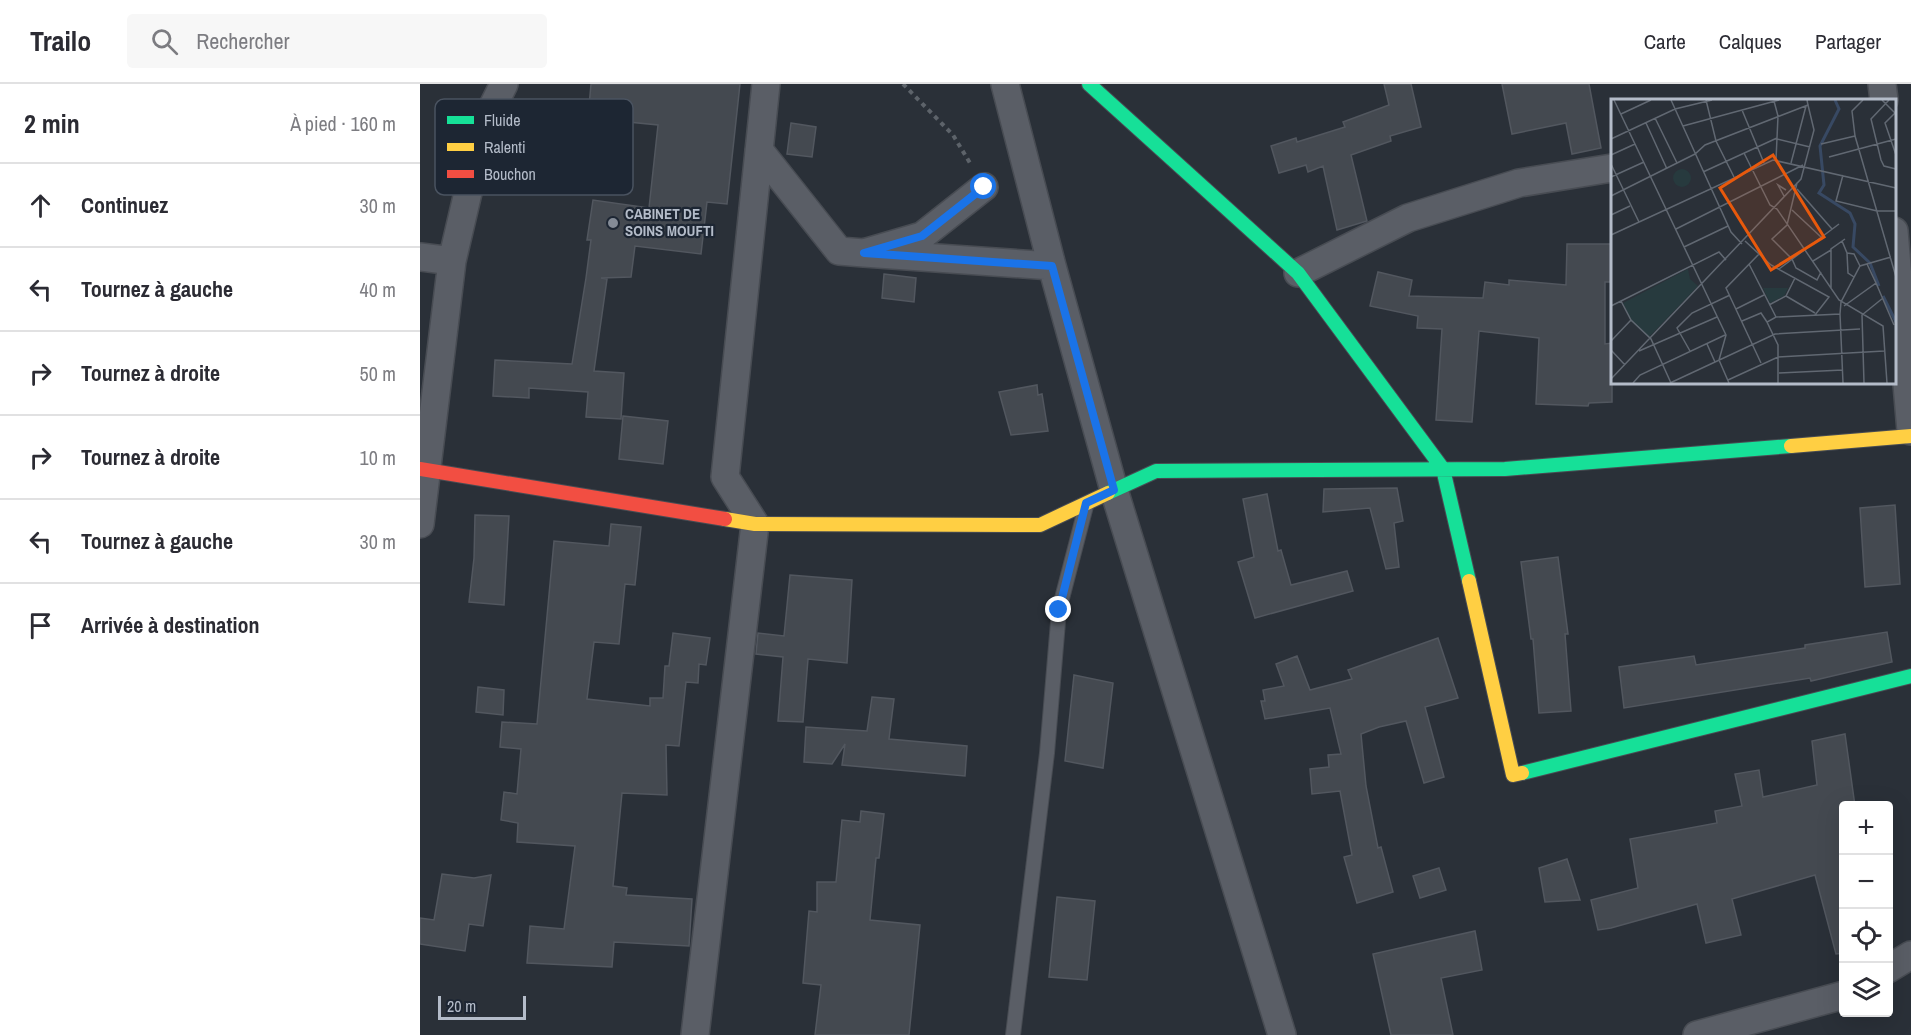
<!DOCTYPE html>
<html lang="fr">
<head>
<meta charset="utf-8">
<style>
  :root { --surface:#fff; --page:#f7f7f7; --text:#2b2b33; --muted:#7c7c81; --line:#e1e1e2 }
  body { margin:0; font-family:"Archivo Narrow",sans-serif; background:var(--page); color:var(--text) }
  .controls { position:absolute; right:18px; bottom:18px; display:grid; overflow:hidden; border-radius:6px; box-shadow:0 6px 24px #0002 }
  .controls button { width:54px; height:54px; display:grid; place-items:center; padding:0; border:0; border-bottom:2px solid var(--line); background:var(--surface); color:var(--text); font:30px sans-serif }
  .scale { position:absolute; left:18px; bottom:15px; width:88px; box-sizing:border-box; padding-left:6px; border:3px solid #b4bcc9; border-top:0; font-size:16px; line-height:21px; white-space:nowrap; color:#b4bcc9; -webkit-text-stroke:4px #1d2633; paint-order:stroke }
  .stop { position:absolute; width:18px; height:18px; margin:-14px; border:4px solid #1a73e8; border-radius:50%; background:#fff }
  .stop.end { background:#1a73e8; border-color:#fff; box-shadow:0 2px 6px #0008 }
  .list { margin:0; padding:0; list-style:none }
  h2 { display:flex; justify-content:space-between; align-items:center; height:78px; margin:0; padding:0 24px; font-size:26px }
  h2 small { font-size:20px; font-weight:400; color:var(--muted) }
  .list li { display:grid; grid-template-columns:39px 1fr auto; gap:18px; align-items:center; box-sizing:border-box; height:84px; padding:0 24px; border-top:2px solid var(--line) }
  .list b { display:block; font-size:22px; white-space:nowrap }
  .list em { font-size:20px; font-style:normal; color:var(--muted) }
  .icon { flex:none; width:33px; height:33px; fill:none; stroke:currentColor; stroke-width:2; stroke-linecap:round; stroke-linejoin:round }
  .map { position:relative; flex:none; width:1491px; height:951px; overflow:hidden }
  header { display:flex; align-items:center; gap:36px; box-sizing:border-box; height:84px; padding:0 30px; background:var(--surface); border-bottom:2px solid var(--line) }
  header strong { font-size:28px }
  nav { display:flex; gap:33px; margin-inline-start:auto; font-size:21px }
  .search { width:420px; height:54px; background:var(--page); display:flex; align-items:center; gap:15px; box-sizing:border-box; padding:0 21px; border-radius:6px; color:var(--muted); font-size:22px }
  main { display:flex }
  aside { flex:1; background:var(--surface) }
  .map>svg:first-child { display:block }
</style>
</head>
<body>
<header>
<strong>Trailo</strong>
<div class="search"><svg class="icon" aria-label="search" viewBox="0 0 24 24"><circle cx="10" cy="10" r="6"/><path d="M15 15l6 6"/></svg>Rechercher</div>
<nav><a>Carte</a><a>Calques</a><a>Partager</a></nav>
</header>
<main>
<aside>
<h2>2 min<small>À pied · 160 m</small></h2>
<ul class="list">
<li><svg class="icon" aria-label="ahead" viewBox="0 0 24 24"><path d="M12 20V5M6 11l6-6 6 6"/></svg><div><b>Continuez</b></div><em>30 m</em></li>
<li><svg class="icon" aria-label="left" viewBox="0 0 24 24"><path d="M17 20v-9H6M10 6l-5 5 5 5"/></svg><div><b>Tournez à gauche</b></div><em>40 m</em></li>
<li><svg class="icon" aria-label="right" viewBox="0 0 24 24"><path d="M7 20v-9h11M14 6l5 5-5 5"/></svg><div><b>Tournez à droite</b></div><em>50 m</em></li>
<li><svg class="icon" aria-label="right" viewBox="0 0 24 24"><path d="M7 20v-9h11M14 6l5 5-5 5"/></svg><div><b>Tournez à droite</b></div><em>10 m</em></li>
<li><svg class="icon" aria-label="left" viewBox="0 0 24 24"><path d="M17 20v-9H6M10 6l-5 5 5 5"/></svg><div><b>Tournez à gauche</b></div><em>30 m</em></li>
<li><svg class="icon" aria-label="arrive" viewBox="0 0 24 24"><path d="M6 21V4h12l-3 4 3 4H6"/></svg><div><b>Arrivée à destination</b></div></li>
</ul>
</aside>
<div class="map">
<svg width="1491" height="951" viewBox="0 0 1491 951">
  <rect width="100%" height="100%" fill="#2a3038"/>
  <path fill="#444950" stroke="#52575f" stroke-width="1.5" d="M171,0H320L307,120L287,118L281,170L215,162L211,193L181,194L187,195L174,287L204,289L201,335L166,333L168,308L109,304V314L73,312L75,276L152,280L166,194L171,156H167L173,116L229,124L238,41L168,34Z
    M964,0H991L1001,43L970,52L971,57L931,71L947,137L917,146L903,82L888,88L886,81L859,89L851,62L876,54L877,58L925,43L923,38L969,21Z
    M1082,0H1169L1181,64L1152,70L1146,39L1092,50Z
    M371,39L396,43L392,73L367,70Z
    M1147,160H1192V198H1185V260L1192,259V318L1169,319L1168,322L1116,320L1119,254L1059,247L1052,338L1016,336L1022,245L997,244L998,232L950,222L958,188L992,196L989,212L1063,214L1065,198L1089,201V196L1146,201Z
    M464,190L496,194L494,218L462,214Z
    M617,301L618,311L622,310L628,347L591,351L579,308Z
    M203,332L248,337L243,380L199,375Z
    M977,404L983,437L974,439L979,483L966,485L950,424L903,428L904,405Z
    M847,410L858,467L861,466L871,501L927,487L933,507L835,534L818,478L834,473L823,415Z
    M1475,421L1480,500L1445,503L1440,424Z
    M55,431L89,432L84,521L49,518L54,474Z
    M191,440L221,443L215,501L205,500L199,560L174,558L167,615L230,622V614H243L245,582H249L253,549L290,554L286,581L279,580L278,599L266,598L259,662L246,661L247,711L202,709L193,802L207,804L206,811L272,815L269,862L194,858L192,883L107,879L110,842L144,845L155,762L97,758L98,739L81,736L84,708L97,710L101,665L80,663L82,638L117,640L134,457L189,462Z
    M1138,473L1148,550H1145L1151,627L1119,629L1113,555H1111L1101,478Z
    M370,491L432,496L427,579L388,575L383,638L358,637L363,573L336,570L338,549L364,552Z
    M1467,548L1472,578L1404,594L1391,597L1390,594L1204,624L1199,583L1274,572L1276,581L1385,564V561Z
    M1018,554L1038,614L1005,623L1024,693L1004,699L986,637L959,643L941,650L946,702L958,764L961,763L973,808L937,819L924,773L932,771L920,707L892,710L890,685L909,683L908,671L921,670L910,624L845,635L841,617H845L843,606L864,602L856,580L877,572L890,606L932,595L928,586Z
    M654,591L693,599L683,684L645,677Z
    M58,603L84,606L83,631L56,628Z
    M452,613L474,615L469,655L547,662L545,692L422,681L425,660L412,680L384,678L386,643L447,647Z
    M1425,650L1435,722H1424V869L1416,870L1395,791L1312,815L1321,851L1286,859L1277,820L1191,844L1178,846L1171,816L1218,804L1210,755L1297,739L1295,727L1322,722L1315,690L1339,686L1343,713L1397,701L1392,657Z
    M441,727L464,730L459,774H456L450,836L500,841L489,951H395L401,901L383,899L389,827L397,828V798H416L422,736L440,738Z
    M1147,775L1160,816L1125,818L1119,784Z
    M1019,784L1026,806L1000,814L993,792Z
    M22,790L54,794L71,791L63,842L49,840L45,867L0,860V834L14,836Z
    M637,813L675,817L667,896L629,893Z
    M1055,847L1062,886L1021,894L1033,951H971L953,870Z"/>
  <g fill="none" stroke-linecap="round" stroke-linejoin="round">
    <g stroke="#484c53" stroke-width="16">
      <path id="lane" d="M593,951L627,669L639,526L666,422"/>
    </g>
    <g stroke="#484c53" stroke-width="30">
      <path id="street" d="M585,0L632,182L694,406L862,951
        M1462,0L1464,16
        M339,66L419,167L444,169
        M564,103L502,152L444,169L632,182
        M1474,147L1491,347
        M0,173L32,177
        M878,189L988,134L1099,99L1192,84
        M0,440L32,177L64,40L84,0
        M1468,885L1491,871
        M275,951L335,440L305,393L346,0
        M1277,951L1424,911"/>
    </g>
    <g stroke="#484c53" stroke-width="16">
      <path id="fast" d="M669,0L878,189L1023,385L1049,497
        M688,409L736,387L1085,385L1371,362
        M1102,689L1491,592"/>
    </g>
    <g stroke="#484c53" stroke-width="16">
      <path id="slow" d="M1371,362L1491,352
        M305,435L335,440L620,441L688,409
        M1049,497L1093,691L1102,689"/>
    </g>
    <g stroke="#484c53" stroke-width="16">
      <path id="jam" d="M0,385L305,435"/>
    </g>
    <path stroke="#5d636a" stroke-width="4" stroke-dasharray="4.5 4.5" stroke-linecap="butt" d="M483,0L533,51L550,79"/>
    <use href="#lane" stroke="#5a5e66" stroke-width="14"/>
    <use href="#street" stroke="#5a5e66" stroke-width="27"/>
    <use href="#fast" stroke="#16e098" stroke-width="14"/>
    <use href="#slow" stroke="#ffcf43" stroke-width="14"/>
    <use href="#jam" stroke="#f24e42" stroke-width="14"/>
  </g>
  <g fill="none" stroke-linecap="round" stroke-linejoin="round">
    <path stroke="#1a73e8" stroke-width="8" d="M564,103L502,152L444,169L632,182L694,406L666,419L639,526"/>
  </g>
  <circle fill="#848b96" stroke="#1d2633" stroke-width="2" cx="193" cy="139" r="6"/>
  <g text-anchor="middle" stroke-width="4.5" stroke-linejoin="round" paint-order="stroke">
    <g font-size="15" font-weight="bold" fill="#b4bcc9" stroke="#1d2633" text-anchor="start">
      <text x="205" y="135">CABINET DE<tspan x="205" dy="17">SOINS MOUFTI</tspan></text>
    </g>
  </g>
  <g transform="translate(1191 15)">
    <rect width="285" height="285" fill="#2a3038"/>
    <path d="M62 79a9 9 0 1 1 18 0a9 9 0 1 1-18 0ZM77,170L79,180L87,187L38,238L20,222L12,204ZM152,189H177L173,197L159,204Z" fill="#273a3e"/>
    <path fill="none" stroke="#384963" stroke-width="3" d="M224,1L228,10L209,47L213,86L208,94L239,114L244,125L242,148L259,164L268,187M272,197L285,223"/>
    <path fill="none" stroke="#616872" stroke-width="1.5" d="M3,1L115,236L108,261L118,284M60,1L120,133L131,145M95,1L105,42L123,78M252,1L241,12L244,37L285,178M271,1L285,15M278,1L260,20L270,61L273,67L285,70M163,2L167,17L165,61M131,11L153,64M285,13L274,24L285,56M10,15L40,1M44,19L66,64M35,24L56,70M72,27L168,1M0,40L64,10L101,1M166,40L199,48M210,45L244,37M133,54L159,106L166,110L228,201L272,227L276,284M0,56L24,45M218,58L285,40M180,64L195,7M0,65L28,123M92,73L166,39M232,76L225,102L266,112H285M0,78L33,63M186,84L176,126L161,140L181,160L185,169L206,181L210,173M186,90L221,130M0,97L84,55L94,46L197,6L196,1M173,97L167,86L175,91M181,111L210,138M0,116L19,107M65,130L192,66M0,136L162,61L285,89M134,142L160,166L218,198L204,216M231,142L236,154L237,174L243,178M73,148L117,127M236,154L243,155L249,167M148,155L115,189L150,264M202,162L220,151M138,165L165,218M168,170L228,125M265,184L283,226M220,189V150L234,140M175,197L204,214M10,202L20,221L40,240L60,284M158,206L175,197L184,179M0,207L108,153L115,161M233,207L265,184L256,165M125,210L153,196M229,215L232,284M131,222L150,214L156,223M0,242L20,221M96,245L104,263M0,251L14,266M28,252L106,218M79,252L66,229L81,214L119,196M168,274L232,271M0,280L190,80L203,31L197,6M117,281L167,258L273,252M22,284L29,276L114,236M59,284L164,235L249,230M167,284V246L156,223L165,218L229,215L230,203L249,167L280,158M253,284L251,216L272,199"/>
    <path fill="#e8590c" fill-opacity="0.15" stroke="#e8590c" stroke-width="3" d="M162,56L213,138L160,171L109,89Z"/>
    <rect width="285" height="285" fill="none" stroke="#b4bcc9" stroke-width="3"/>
  </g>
  <rect x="15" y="15" width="198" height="96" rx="9" fill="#1d2633" stroke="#4a5360" stroke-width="1.5"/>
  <rect x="27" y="32" width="27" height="8" fill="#16e098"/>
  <rect x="27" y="59" width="27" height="8" fill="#ffcf43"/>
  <rect x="27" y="86" width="27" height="8" fill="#f24e42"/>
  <g font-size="16" fill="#b4bcc9">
    <text x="64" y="42">Fluide</text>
    <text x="64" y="69">Ralenti</text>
    <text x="64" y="96">Bouchon</text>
  </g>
</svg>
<div class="controls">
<button>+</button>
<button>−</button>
<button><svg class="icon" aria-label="locate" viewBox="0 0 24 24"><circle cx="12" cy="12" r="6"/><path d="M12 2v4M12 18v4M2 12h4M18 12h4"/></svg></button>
<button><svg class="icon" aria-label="layers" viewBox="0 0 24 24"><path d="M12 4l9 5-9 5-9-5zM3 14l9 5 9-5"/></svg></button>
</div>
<div class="scale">20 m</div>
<div class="stop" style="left:564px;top:103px"></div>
<div class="stop end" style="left:639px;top:526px"></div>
</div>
</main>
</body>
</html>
